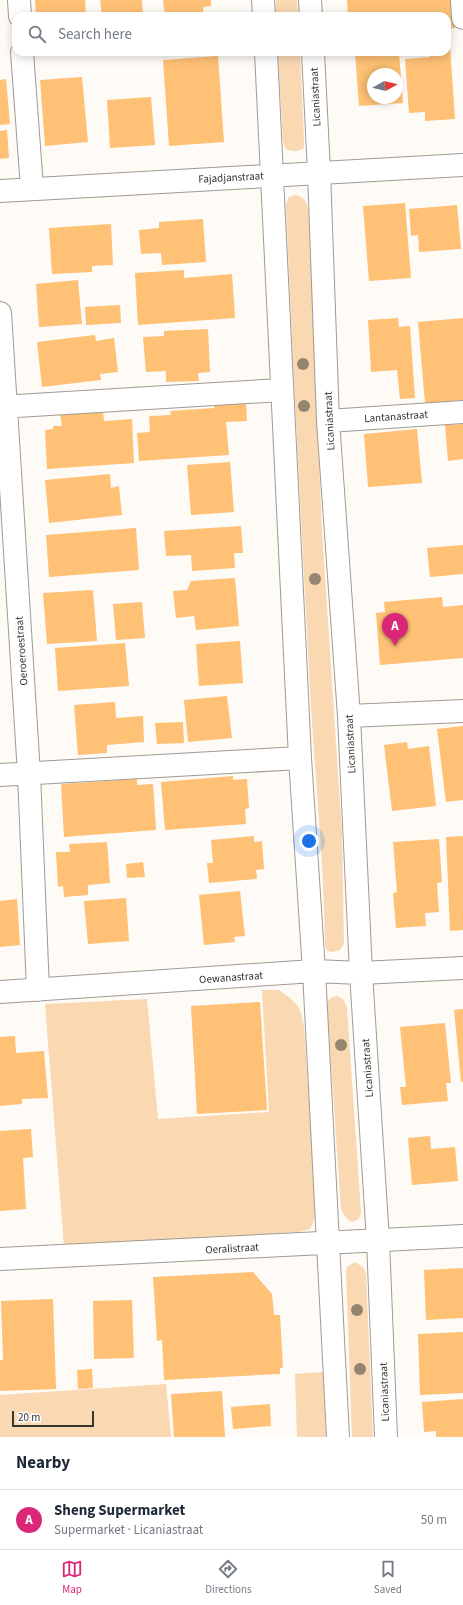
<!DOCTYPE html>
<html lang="en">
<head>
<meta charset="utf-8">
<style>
  :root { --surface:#fff; --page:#f2f2f3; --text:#1f2937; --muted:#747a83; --line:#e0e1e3; --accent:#db2777 }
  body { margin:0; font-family:"Source Sans 3",sans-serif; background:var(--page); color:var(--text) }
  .compass { position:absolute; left:367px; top:68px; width:36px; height:36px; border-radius:50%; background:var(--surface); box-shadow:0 2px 10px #0003; rotate:82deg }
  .scale { position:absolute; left:12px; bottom:10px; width:82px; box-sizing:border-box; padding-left:4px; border:2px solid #373532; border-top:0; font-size:11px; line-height:14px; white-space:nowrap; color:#373532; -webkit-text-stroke:3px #fff; paint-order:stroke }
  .you { position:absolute; left:309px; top:841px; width:14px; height:14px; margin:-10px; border:3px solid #fff; border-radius:50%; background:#1a73e8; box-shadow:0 0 0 6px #1a73e833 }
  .badge { display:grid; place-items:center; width:26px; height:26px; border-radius:50%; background:var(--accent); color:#fff; font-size:13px; font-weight:700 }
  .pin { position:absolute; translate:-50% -33px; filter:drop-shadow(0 1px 2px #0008) }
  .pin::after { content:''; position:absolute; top:21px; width:14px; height:12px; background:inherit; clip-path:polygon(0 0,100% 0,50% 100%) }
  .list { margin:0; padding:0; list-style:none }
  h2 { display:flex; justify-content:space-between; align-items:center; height:52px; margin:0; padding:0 16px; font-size:17px }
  h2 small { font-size:13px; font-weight:400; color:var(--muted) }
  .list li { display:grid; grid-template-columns:26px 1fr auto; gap:12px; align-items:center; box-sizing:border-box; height:60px; padding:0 16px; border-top:1px solid var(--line) }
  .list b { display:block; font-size:15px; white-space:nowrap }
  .list p { margin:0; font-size:13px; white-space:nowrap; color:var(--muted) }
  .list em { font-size:13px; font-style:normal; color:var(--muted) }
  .icon { flex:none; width:22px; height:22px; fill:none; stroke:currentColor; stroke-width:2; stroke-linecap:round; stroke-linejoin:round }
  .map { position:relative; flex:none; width:463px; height:1437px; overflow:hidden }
  .search { position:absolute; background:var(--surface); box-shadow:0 2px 10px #0003; left:12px; right:12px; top:12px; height:44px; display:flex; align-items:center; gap:10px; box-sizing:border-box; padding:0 14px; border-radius:12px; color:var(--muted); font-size:15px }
  .sheet { height:112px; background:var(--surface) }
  nav { display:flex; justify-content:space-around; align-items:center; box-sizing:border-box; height:56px; border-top:1px solid var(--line); background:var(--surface); font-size:11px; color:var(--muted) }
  nav a { display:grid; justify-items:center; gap:2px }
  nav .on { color:var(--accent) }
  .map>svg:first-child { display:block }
</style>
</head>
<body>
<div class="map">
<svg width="463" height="1437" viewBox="0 0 463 1437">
  <rect width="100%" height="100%" fill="#fefaf5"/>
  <path fill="#f9d8b2" d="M276,0H297L298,16H276Z
    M278,52H300L304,140V148C297,152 293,152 286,149L283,142Z
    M296,195C306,198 307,203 309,213L322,531L342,834L344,944L340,950L333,952L327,951L325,945C324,866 316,787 311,707C302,539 293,372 286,204L289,197Z
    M262,990H279L290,998L298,1006L301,1013L304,1026L316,1211L314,1221L310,1229L298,1232L64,1247L45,1004L147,999L158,1119L269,1112Z
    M337,996L343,999L347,1007L361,1213L359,1219L352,1222C346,1219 344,1215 341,1209L327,1006C328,1000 330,997 337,996Z
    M355,1262L364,1268L366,1273L373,1437H352L346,1271L347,1267Z
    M323,1372L326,1437H297L295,1374Z
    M166,1384L171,1437H0V1395Z"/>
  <path fill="#fec175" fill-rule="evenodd" d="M35,0H85L86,16H36Z
    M100,0H142L143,16H102Z
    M163,0H211V6L203,7L204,16H165Z
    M347,0H453L455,28L447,29V16H348Z
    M447,45H450L455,119L425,121V112L409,113L405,59L430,57L429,52H447Z
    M355,52H399L403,103L359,106ZM373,74H397V98H373Z
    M218,56L224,142L169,146L163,60Z
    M82,77L88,142L45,146L40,80Z
    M6,79L10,124L0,125V80Z
    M151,97L155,145L110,148L107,100Z
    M7,130L9,158L0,159V131Z
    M405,203L411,278L369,281L363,206Z
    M457,205L461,249L419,252L418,235L411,236L409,209Z
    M203,219L206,262L162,265L161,253L141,254L139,230L159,228V222Z
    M111,224L113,265L92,266V272L52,274L49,228Z
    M184,270V278L232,274L235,318L138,325L135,273Z
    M78,280L82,324L39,327L36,284Z
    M120,305L121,323L86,325L85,307Z
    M398,318L399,327L410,326L415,398L400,399L397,370L371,372L368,320Z
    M463,318V400L425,403L418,322Z
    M208,329L210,372L198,373L199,381L166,382V371L146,372L143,337L164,336V331Z
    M95,335L96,341L114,338L118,372L100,374L101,380L42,387L37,342Z
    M246,401L247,421L226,422L229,455L139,461L137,433L150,432L149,416L171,415L170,411L214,408V403Z
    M103,411L104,421L132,419L134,463L47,469L45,430L53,429V426H62L60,414Z
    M463,424V459L448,461L445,425Z
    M417,429L422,483L368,487L364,434Z
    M230,462L234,512L191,515L187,465Z
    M110,474L111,488L119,486L122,515L49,523L45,480Z
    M241,526L243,553H234L235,568L192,571L191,555L166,556L164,531Z
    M136,528L139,570L49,577L46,535Z
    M463,545V574L430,577L427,548Z
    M235,578L239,626L196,630L194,616L176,618L173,591L187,590L191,581Z
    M93,590L97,641L47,644L43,593Z
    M442,597L443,607L463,605V658L380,665L376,613L385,612L384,602Z
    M142,602L145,638L116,640L113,604Z
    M240,641L243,683L199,686L196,644Z
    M125,643L129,686L58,691L55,648Z
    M227,696L232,738L188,742L184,700Z
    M115,702L116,718L143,716L144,742L107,745V753L78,755L74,705Z
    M183,722L184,743L157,744L155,723Z
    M463,726V800L446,802L437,729Z
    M407,742L408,749L429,746L436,806L392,811L384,745Z
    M233,776V780L247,779L249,808L245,809L246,824L165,830L161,782Z
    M137,779V785L153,784L156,830L64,837L61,784Z
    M254,836V842L262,841L264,869L256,870L257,879L209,883L207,863H213L211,840Z
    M463,836V930L450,931L446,837Z
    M439,839L442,882L437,883L439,912L425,913L426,926L396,928L393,893L397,892L393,842Z
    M107,842L110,883L88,885V895L64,897L63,886L58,887L56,852H70L69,844Z
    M143,862L145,877L127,878L126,864Z
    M240,891L245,936L234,937L235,942L204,945L199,895Z
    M126,898L129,941L88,944L84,901Z
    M17,899L20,945L0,947V901Z
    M260,1002L267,1110L197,1114L191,1006Z
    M463,1009V1082H461L454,1010Z
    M445,1023L451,1083H446L448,1101L402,1105L400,1087H406L400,1027Z
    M15,1036L16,1053L44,1051L48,1098L22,1099V1104L0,1106V1037Z
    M31,1129L33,1157L23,1158L26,1209L0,1211V1131Z
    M430,1136L431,1149L455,1147L458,1181L412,1185L408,1138Z
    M463,1268V1318L426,1320L424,1270Z
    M253,1272L272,1294L274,1315H280L283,1368H280V1374L164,1380L162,1340L157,1341L153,1277Z
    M53,1299L56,1389L0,1391V1360H3L1,1301Z
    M132,1300L134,1358L94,1359L93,1301Z
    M463,1332V1393L420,1395L418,1334Z
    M92,1369L93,1388L78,1389L77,1370Z
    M222,1391L225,1437H174L171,1394Z
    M463,1399V1437H436V1431L424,1432L422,1402Z
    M270,1404L271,1426L233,1429L231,1407Z"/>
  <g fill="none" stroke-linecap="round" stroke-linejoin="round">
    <g stroke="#a09a93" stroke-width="24">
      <path id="minor" d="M19,0L20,16
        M263,0L264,16
        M310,0L311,16
        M462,0L463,18
        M22,52L32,188
        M266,52L300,758L314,971L338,1437
        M313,52L319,172L328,421L349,716L361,973L378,1241L386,1437
        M0,191L463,165
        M0,313L29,774L38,990
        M0,407L281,390
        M328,421L463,412
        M349,716L463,711
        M0,775L300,758
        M0,992L314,971L361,973L463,968
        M0,1259L463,1236"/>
    </g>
    <use href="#minor" stroke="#fff" stroke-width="22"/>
  </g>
  <g fill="#948570">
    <circle cx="303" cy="364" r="6"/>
    <circle cx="304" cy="406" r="6"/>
    <circle cx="315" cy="579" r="6"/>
    <circle cx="341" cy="1045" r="6"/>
    <circle cx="357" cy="1310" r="6"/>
    <circle cx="360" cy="1369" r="6"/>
  </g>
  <g text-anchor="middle" stroke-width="3.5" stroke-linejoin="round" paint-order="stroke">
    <g font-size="11" fill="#373532" stroke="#fff">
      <text transform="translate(315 97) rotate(-93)" y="4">Licaniastraat</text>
      <text transform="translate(231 177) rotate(-3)" y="4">Fajadjanstraat</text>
      <text transform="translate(396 416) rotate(-4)" y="4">Lantanastraat</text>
      <text transform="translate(329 421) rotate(-93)" y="4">Licaniastraat</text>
      <text transform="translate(21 651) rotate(-94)" y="4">Oeroeroestraat</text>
      <text transform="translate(350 744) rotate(-93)" y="4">Licaniastraat</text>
      <text transform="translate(231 977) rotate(-4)" y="4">Oewanastraat</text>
      <text transform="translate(367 1068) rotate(-94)" y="4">Licaniastraat</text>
      <text transform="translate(232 1248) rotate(-3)" y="4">Oeralistraat</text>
      <text transform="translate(384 1392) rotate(-92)" y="4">Licaniastraat</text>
    </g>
  </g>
</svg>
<svg class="compass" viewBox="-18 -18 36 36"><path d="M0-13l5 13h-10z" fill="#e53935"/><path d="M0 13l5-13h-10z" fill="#747a83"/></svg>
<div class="scale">20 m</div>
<div class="you"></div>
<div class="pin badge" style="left:395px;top:646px">A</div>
<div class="search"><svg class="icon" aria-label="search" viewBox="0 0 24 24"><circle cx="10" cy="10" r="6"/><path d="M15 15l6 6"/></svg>Search here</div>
</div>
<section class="sheet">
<h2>Nearby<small></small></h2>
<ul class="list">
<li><span class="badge">A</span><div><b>Sheng Supermarket</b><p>Supermarket · Licaniastraat</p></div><em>50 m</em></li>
</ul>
</section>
<nav>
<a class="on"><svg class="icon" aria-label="map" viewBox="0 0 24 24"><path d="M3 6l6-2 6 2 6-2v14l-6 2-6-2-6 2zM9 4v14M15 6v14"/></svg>Map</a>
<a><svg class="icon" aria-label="directions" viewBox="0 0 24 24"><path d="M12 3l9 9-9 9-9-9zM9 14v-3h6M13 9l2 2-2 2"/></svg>Directions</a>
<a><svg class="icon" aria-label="saved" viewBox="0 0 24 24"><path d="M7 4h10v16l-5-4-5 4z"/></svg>Saved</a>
</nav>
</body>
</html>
